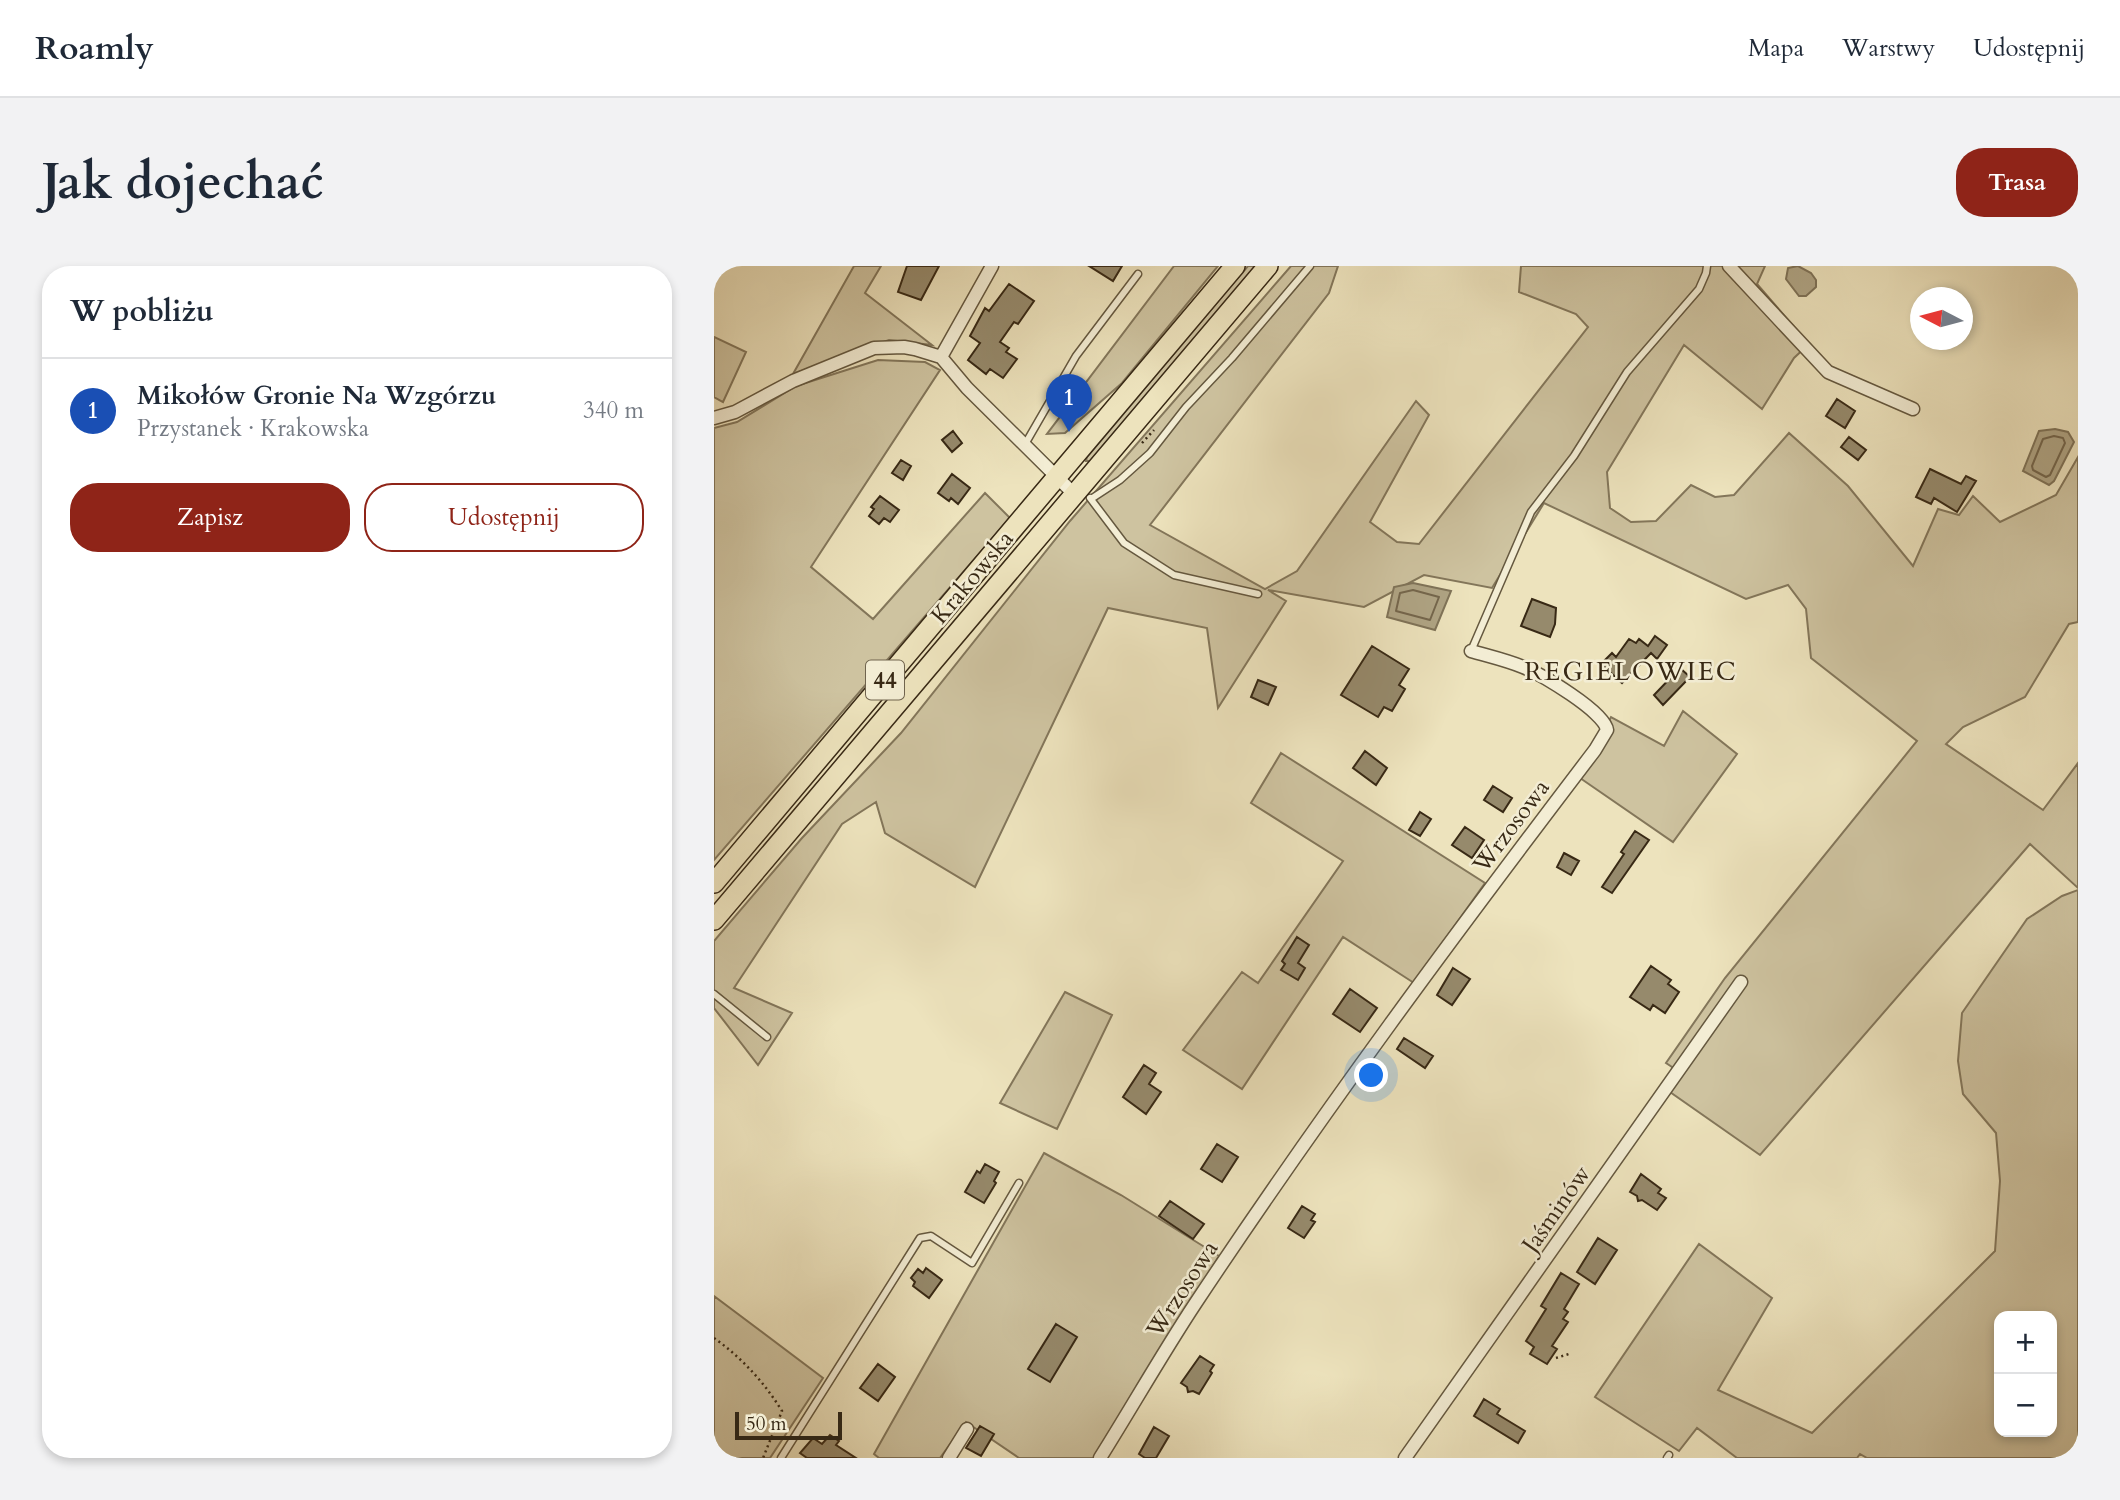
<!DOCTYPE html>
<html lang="pl">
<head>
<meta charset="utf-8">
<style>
  :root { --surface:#fff; --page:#f2f2f3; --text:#1f2937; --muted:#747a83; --line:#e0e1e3; --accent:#8f2418 }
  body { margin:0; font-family:Cardo,serif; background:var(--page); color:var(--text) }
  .controls { position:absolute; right:21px; bottom:21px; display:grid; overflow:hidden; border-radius:14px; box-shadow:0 4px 10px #0003 }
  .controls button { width:63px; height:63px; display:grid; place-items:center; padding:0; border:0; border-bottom:2px solid var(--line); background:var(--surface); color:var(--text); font:35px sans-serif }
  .compass { position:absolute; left:1196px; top:21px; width:63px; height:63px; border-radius:50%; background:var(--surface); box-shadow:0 4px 10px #0003; rotate:276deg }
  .scale { position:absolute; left:21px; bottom:18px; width:107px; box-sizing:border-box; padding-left:7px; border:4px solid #382915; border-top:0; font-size:19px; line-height:24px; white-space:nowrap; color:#382915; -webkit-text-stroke:5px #f3edd4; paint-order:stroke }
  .you { position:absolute; left:658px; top:810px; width:24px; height:24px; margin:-18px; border:5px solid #fff; border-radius:50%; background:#1a73e8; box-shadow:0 0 0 10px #1a73e833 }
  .badge { display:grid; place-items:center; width:46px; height:46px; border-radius:50%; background:var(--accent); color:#fff; font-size:23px; font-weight:700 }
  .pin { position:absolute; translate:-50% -58px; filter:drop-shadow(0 2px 4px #0008) }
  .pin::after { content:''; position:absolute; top:37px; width:24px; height:21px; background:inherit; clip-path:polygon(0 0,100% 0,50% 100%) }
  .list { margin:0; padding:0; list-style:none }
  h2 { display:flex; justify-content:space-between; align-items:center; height:91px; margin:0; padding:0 28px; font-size:30px }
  h2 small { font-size:23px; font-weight:400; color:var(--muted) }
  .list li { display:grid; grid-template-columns:46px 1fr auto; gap:21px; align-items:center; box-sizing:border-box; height:105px; padding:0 28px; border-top:2px solid var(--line) }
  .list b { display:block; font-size:26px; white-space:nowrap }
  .list p { margin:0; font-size:23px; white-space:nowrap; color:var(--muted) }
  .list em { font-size:23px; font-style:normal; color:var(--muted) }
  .actions { display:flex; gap:14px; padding:21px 28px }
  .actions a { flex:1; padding:16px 0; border:2px solid var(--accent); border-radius:28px; text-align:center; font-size:24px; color:var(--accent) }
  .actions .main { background:var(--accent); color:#fff }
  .map { position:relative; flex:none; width:1364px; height:1192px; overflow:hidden; border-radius:28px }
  header { display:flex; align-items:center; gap:42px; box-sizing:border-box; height:98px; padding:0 35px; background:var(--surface); border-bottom:2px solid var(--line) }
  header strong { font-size:33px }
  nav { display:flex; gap:38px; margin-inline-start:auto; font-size:24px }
  .intro { display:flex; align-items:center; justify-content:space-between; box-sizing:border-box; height:168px; padding:0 42px }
  h1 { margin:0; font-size:49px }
  .button { padding:18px 32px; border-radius:28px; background:var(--accent); color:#fff; font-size:24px; font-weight:700 }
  main { display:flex; gap:42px; padding:0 42px }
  aside { flex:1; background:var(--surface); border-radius:28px; box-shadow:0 4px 10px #0003 }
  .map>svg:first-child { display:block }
</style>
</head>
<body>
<header>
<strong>Roamly</strong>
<nav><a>Mapa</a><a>Warstwy</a><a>Udostępnij</a></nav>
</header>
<div class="intro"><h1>Jak dojechać</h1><a class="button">Trasa</a></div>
<main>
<aside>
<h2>W pobliżu<small></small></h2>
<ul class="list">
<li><span class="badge" style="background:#1a4fb4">1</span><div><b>Mikołów Gronie Na Wzgórzu</b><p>Przystanek · Krakowska</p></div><em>340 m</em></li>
</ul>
<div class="actions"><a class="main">Zapisz</a><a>Udostępnij</a></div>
</aside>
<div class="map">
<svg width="1364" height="1192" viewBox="0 0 1364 1192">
  <rect width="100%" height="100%" fill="#ede3bd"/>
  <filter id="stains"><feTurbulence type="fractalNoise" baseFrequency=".00286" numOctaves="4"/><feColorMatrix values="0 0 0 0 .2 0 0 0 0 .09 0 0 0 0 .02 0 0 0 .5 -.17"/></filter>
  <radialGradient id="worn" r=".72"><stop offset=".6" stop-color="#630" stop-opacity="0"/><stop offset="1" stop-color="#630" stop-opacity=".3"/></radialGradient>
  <path fill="#cec3a0" stroke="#83765a" stroke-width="2" fill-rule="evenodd" d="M140,0H167L151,27L218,79L175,74L79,108Z
    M460,0H504L408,117L351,167L333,168Z
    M534,0H543L378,195H372L373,191Z
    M577,0H624L615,27L436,259L551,323L583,305L702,135L715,149L656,256L683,276L705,278L874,61L862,48L805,26L807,0H1051L1043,18L1095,78L1080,92L1048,143L970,79L893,206L896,242L917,256L942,255L977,219L1001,231L1020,229L1075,167L1134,220L1199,300L1224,243L1245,249L1259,230L1286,256L1342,229L1364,191V356L1355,358L1311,431L1249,461L1232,478L1329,544L1364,497V622L1316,578L1046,889L956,826L958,801L952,797L1011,712L1203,475L1097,392L1092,343L1074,319L1032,333L830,237L778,322L710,309L650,341L554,324L572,335L504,442L493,362L394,342L261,621L171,567L162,536L128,558L20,722L78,747L44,799L0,742V675L88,572L187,467L356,255Z
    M0,71L32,86L9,136L0,131Z
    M164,94L211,96L226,104L97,301L159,353L271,227L296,252L0,594V162L23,156L82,120Z
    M969,445L1023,488L959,576L866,512L897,451L950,480Z
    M567,487L771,617L700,717L629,671L528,823L469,784L528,706L544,717L629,595L537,537Z
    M1364,624V1192H1153L1146,1188L1143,1192H1023L983,1162L965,1185L881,1131L985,978L1058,1032L1004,1124L1098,1167L1281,985L1286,915L1282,867L1249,828L1244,795L1248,747L1313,653L1348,630ZM1285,1050H1338V1166H1285Z
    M351,726L398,749L343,863L286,837Z
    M330,887L407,929L505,990L381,1192H305L252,1156L226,1192H165L160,1188Z
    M0,1030L109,1112L56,1192H0Z"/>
  <path fill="#afa484" stroke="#7f7358" stroke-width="2" d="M1084,0L1097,7L1102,14V21L1092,30H1085L1072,13L1074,2Z
    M1341,163L1354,166L1360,176L1340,215L1335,219L1309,205L1325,165Z
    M699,317L737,325L721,364L673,351L680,321Z"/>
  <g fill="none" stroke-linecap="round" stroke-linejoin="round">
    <path stroke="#74664c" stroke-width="2" d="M1340,170L1349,172L1351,177L1336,209L1332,211L1319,204L1318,200L1329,173Z
      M699,324L725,331L716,354L682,345L686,327Z"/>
  </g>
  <path fill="#968a6c" stroke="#382915" stroke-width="2" d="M193,0H225L207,34L184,26Z
    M375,0H408L399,15Z
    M295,18L320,35L304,58L300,56L286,76L295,82L292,86L303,93L289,112L276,103L272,108L254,94L266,77L256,70L271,42L275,45Z
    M1123,133L1141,145L1131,162L1112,150Z
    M239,165L248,177L238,186L228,174Z
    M1135,171L1152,184L1144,194L1127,181Z
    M187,194L197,200L189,214L178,207Z
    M1216,203L1247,218L1252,210L1262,215L1243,246L1220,232L1217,238L1202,231Z
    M238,208L256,222L244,238L237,232L235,235L224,227Z
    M166,230L185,244L176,256L170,252L165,258L155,250L160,243L157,241Z
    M818,333L842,342L841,358L836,371L807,360Z
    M941,370L953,379L943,393L937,387L908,417L887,398L898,387L902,391L915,373L922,377L925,373L934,380Z
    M658,380L695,403L685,419L691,423L678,445L670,441L664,451L627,429Z
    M966,402L976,411L949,439L940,429Z
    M544,414L562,421L554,439L537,431Z
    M651,485L673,502L662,519L639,502Z
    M779,520L798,532L789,546L770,534Z
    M706,546L717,553L706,570L695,564Z
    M751,561L770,574L758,592L738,579Z
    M921,565L935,574L898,627L888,621L910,588L907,586Z
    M850,587L865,595L857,609L843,601Z
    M583,671L595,679L584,697L591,702L584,714L567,704L571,698L568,695Z
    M937,700L957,714L954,718L965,726L951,747L939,739L936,744L916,731Z
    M739,702L756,713L738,739L723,729Z
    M636,723L663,742L646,766L619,748Z
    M690,772L719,790L711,802L683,783Z
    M430,799L442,807L435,818L447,826L432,848L409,831Z
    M503,878L524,891L508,916L487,903Z
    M271,898L285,906L280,915L282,917L270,937L251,926L263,905L266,907Z
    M927,908L947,923L944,927L952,932L943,944L928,934L924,935L923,930L916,926Z
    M456,935L490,958L479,973L445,950Z
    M588,940L601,948L597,954L601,956L590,972L574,962Z
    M884,972L903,984L881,1018L863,1006Z
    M212,1002L228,1014L215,1032L199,1020L201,1016L197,1012L204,1003L209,1007Z
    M847,1007L865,1018L850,1043L854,1046L849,1053L854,1056L838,1080L843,1083L833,1098L816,1088L820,1081L812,1075L832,1043L827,1040Z
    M342,1058L363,1071L336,1116L314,1103Z
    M486,1090L500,1099L496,1105L498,1107L485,1128L479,1125L474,1126L473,1121L467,1117Z
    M164,1098L181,1111L164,1135L146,1122Z
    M770,1133L786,1143L783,1148L811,1165L804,1177L760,1150Z
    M266,1160L280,1168L267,1190L252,1182Z
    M440,1161L455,1170L442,1192H431L425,1188Z
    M116,1169L125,1175L122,1179L142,1192H93L86,1187L99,1172L108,1178Z"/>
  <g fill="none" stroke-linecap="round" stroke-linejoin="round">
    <g stroke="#65583f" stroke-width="9">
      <path id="lane" d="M310,180L362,90L424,8
        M376,232L410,277L460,309L544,328
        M377,233L406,214L436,187L472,141L518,92L596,0
        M757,385L817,246L860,190L913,106L985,23L992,7L993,0
        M0,728L53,771
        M67,1192L206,972L217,970L258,997L305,917
        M953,1192L955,1189"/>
    </g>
    <g stroke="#65583f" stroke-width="15">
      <path id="street" d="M1015,0L1114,106L1199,143
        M227,91L278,0
        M0,152L21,146L79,115L160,82L190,81L201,83L227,91L253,122L360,228
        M235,1192L253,1163
        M386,1192C418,1141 448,1088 481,1038C607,848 743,665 881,484L893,464C891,446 827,408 809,401C792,394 774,390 757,385
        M691,1192L1027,716"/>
    </g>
    <g stroke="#382915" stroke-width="22">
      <path id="primary" d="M0,617L521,0
        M0,654L554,0"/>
    </g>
    <path stroke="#382915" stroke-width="2.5" stroke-dasharray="2 3.5" stroke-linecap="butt" d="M428,177L440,164
      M0,1072C28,1092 50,1116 68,1145L49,1192
      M842,1092L855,1088"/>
    <use href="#lane" stroke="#f3edd4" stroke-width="6"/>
    <use href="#street" stroke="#f3edd4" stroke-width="12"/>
    <use href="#primary" stroke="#ede3bd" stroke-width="19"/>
  </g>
  <g text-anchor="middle" stroke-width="5" stroke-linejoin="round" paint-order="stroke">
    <rect fill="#f3edd4" stroke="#70644e" stroke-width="2" x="152" y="394.5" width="38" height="39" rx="5"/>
    <g font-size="23" font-weight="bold" fill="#382915">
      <text x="171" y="422">44</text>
    </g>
    <g font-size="24" fill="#382915" stroke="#f3edd4">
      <text transform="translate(258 311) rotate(-50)" y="8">Krakowska</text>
      <text transform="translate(797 560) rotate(-53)" y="8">Wrzosowa</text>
      <text transform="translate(842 943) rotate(-55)" y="8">Jaśminów</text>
      <text transform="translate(468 1023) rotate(-57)" y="8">Wrzosowa</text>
    </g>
    <g font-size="26" letter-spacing="2" fill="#382915" stroke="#f3edd4">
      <text x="917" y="414">REGIELOWIEC</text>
    </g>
  </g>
  <rect width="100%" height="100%" filter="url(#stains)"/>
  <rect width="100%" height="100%" fill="url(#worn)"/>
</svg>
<div class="controls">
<button>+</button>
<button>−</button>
</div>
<svg class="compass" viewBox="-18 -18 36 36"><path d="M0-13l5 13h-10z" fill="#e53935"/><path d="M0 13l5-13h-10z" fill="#747a83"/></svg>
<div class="scale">50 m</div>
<div class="you"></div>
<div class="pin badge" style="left:355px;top:166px;background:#1a4fb4">1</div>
</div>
</main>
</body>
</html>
